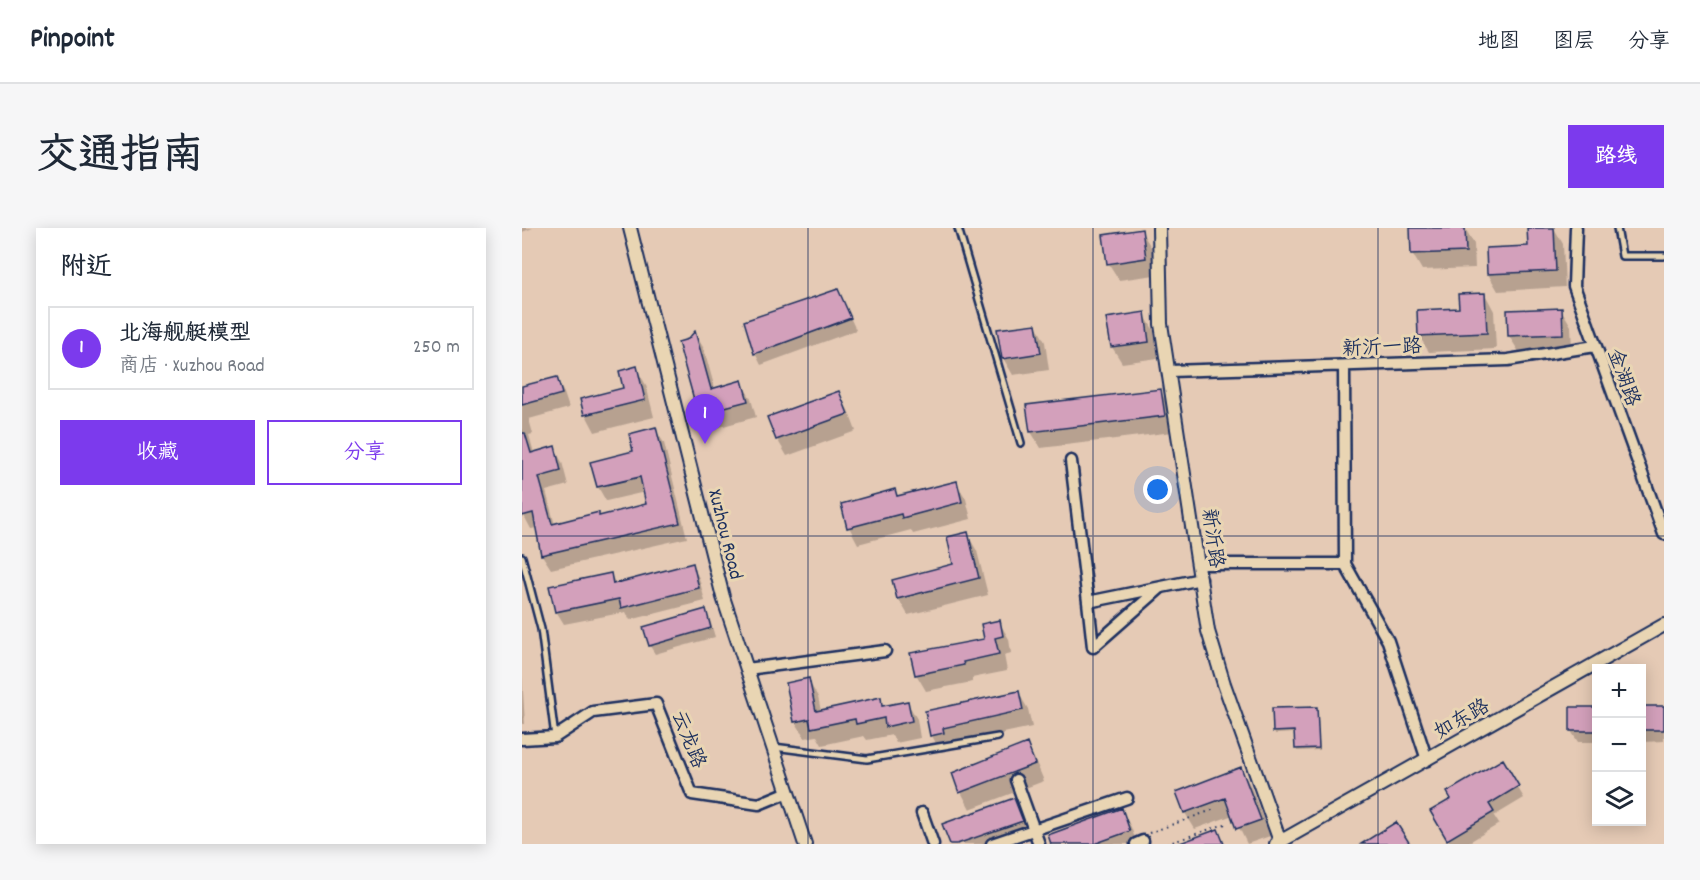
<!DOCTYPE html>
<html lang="zh">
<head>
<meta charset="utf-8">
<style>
  :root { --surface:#fff; --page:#f6f6f7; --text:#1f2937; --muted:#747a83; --line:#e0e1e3; --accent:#7c3aed }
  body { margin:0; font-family:Dekko,"LXGW WenKai TC",sans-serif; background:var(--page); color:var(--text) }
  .controls { position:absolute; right:18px; bottom:18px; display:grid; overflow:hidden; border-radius:0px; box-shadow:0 3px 15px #0003 }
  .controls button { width:54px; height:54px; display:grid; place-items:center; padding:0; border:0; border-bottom:2px solid var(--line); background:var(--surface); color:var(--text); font:30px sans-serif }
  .you { position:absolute; left:636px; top:262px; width:21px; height:21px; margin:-15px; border:4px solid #fff; border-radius:50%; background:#1a73e8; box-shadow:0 0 0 9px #1a73e833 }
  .badge { display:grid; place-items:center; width:39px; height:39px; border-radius:50%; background:var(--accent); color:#fff; font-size:20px; font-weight:700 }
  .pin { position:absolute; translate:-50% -50px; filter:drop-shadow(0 2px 3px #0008) }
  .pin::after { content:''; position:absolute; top:32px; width:21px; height:18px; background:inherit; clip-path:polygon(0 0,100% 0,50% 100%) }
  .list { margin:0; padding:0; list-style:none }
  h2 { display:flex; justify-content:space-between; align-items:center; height:78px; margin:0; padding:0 24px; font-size:26px }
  h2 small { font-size:20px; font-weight:400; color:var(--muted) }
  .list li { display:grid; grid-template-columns:39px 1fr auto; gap:18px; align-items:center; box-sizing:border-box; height:84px; margin:0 12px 12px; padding:0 12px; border:2px solid var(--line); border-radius:0px }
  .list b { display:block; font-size:22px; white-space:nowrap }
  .list p { margin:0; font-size:20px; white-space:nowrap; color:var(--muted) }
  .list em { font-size:20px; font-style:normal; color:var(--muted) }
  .actions { display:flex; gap:12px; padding:18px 24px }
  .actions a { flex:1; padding:14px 0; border:2px solid var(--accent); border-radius:0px; text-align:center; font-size:21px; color:var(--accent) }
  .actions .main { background:var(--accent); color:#fff }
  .icon { flex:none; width:33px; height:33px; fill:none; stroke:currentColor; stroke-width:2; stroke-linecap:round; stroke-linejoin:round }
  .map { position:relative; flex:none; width:1142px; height:616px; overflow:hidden; border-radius:0px }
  header { display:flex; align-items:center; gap:36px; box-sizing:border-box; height:84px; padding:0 30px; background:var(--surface); border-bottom:2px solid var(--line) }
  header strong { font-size:28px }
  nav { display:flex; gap:33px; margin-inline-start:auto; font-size:21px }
  .intro { display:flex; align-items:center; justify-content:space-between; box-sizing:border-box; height:144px; padding:0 36px }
  h1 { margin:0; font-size:42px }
  .button { padding:15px 27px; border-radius:0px; background:var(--accent); color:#fff; font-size:21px; font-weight:700 }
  main { display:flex; gap:36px; padding:0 36px }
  aside { flex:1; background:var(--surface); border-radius:0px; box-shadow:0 3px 15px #0003 }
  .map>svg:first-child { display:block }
</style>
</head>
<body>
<header>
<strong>Pinpoint</strong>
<nav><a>地图</a><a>图层</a><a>分享</a></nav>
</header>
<div class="intro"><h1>交通指南</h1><a class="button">路线</a></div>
<main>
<aside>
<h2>附近<small></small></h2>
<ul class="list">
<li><span class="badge">1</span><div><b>北海舰艇模型</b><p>商店 · Xuzhou Road</p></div><em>250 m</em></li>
</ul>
<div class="actions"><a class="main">收藏</a><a>分享</a></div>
</aside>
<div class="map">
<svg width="1142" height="616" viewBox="0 0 1142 616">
  <rect width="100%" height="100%" fill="#e5cab5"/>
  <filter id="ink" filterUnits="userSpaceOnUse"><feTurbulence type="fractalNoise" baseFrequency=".0167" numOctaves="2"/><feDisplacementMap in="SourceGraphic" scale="12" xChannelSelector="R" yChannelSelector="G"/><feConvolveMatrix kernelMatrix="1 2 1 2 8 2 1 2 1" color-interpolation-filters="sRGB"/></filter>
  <g filter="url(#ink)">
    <path fill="#0003" d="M0,0H11L0,4Z
      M926,0H943L952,16L953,40L900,42L890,25Z
      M1032,0L1041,16L1043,59L976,63L966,46L1007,20Z
      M619,3L629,19L633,47L597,52L587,36Z
      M963,66L972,83L974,121L907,124L897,108Z
      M321,74L334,102L239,137L233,125Z
      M1039,81L1049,98L1050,122L997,124L987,108Z
      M622,86L632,103L636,130L600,135L590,119Z
      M514,97L523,114L527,142L491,147L481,130Z
      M173,105L182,121L193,161L219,154L229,171L234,189L187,202L178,186L158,115L167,112Z
      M114,140L124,157L132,189L73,204L64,187L60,172L103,161Z
      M34,151L42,165L47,180L7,191L11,206L7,207L12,225L32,220L40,234L46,257L24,263L33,297L76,286L78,289L126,277L123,264L84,273L76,259L113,224L133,201L142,215L165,310L29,341L20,327L15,300L9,301L0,284V160Z
      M638,163L648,179L651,204L519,220L509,204Z
      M316,165L326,182L334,203L265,228L255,211Z
      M434,254L444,271L449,291L391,306L389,302L336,316L327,299L373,263L376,269Z
      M445,306L455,323L466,367L386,387L376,370L433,337Z
      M170,337L177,350L183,373L108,392L104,384L42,396L34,383L89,347L94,356Z
      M183,383L188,392L193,409L133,426L128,418L123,400Z
      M477,394L487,411L489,425L482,427L485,443L450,450V454L404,463L394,446L464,412Z
      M0,447L3,496H0Z
      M286,452L296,469L299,483L358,471L362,479L385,474L395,491L398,510L374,515L370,507L345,512L342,508L300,517L295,508L283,510L273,493Z
      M496,464L506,481L510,499L429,516L430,522L419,524L410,508L405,484Z
      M795,480L798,522L775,523L773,505L753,506L752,503Z
      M1074,480V514H1056L1049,503V481Z
      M1120,480H1142V513L1120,514Z
      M505,517L514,534L522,553L448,581L439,564Z
      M980,533L1002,570L972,588L977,596L944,616H929L910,584L931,571Z
      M719,541L728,557L748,608L725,616L711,587L673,601L663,585L656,564Z
      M492,572L501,588L509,610L491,616H429Z
      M599,582L609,599L615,616H526Z"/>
    <path fill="#d3a0bb" stroke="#1b2f5e" stroke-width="1.5" d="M888,0H943L944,24L889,26Z
      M1005,0H1032L1034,43L965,46L964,20L1006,18Z
      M620,1L624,30L585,36L581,7Z
      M316,61L329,90L232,126L222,93Z
      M963,65L965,105L896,108L895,82L937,80L936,66Z
      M1040,80L1041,106L986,108L985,82Z
      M623,84L627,114L589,119L584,90Z
      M514,96L519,125L480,131L475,101Z
      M173,103L189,161L220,152L226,173L176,186L156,114L166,111Z
      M115,138L123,172L62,187L58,171L101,160L97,143Z
      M35,149L40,166L0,177V158Z
      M639,161L643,188L508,204L504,177Z
      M317,163L326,186L254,212L245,189Z
      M134,199L158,295L19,327L11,285L0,288V205H3L9,225L33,218L39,243L17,249L30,296L77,284V288L124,276L118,249L75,259L68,234L111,223L107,206Z
      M435,253L440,274L380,290L379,286L325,300L319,276L373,261L375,268Z
      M446,304L457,350L375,371L370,352L431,336L425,309Z
      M171,335L177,360L99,380L97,371L33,384L27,358L89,345L91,356Z
      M184,381L189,400L127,418L121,399Z
      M478,392L481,408L473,410L477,426L441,434L442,437L393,447L388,425L462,411L459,396Z
      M287,450L294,483L359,469L360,478L386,473L390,493L363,499L362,490L334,496L333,491L289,500L287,491L272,494L264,455Z
      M497,463L501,482L421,500L422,505L408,508L403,483Z
      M1119,478H1142V502H1119Z
      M795,479L797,520L773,521L772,503L751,504L750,480Z
      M1048,479H1074V503H1048Z
      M505,515L513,536L437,565L430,545Z
      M981,531L997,558L967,576L972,584L925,612L908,583L929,571L925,564Z
      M719,539L739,592L714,601L703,570L662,585L654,564Z
      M492,570L501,593L435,616H428L420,596Z
      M600,580L608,603L572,616H529L526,607Z
      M874,594L888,616H839Z
      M696,601L702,616H659L658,615Z"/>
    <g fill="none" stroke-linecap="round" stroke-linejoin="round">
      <g stroke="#1b2f5e" stroke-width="10">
        <path id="service" d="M436,0L499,215
          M1095,0L1100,28H1142
          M0,329L19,401L33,509
          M252,519L345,531L476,509"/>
      </g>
      <g stroke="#1b2f5e" stroke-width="15">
        <path id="minor" d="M1054,0L1052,58L1142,306
          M822,138L823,336L866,413L905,532
          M648,143L986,132L1073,118
          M549,233L566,374
          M677,336H823
          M638,360L571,419L566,374L679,351
          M225,441L363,423
          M0,511L33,509L71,484L134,476L170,566L237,576L266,564
          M494,552L517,616
          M400,585L411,616
          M470,616L605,570
          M614,616L621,613"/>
      </g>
      <g stroke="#1b2f5e" stroke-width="16">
        <path id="tertiary" d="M108,0L201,369L283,616
          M637,0L639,96L686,403L702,456L759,616
          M754,616L1142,397"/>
      </g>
      <path stroke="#1b2f5e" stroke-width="2" stroke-dasharray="1.5 4.5" stroke-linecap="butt" d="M627,605L693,581
        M645,616L703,596"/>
      <use href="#service" stroke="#e9d5b3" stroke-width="5"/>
      <use href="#minor" stroke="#e9d5b3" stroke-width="10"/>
      <use href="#tertiary" stroke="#e9d5b3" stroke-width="12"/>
    </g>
  </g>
  <path fill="none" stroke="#1b2f5e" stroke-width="1.5" stroke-opacity="0.55" d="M286,0V616M571,0V616M856,0V616M0,308H1142"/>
  <g text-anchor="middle" stroke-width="6" stroke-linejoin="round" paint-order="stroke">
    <g font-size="20" fill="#1b2f5e" stroke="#e9d5b3">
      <text transform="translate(860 118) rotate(-2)" y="7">新沂一路</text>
      <text transform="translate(1103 149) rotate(70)" y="7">金湖路</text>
      <text transform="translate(205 306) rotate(76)" y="7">Xuzhou Road</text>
      <text transform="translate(692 310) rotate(82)" y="7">新沂路</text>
      <text transform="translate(939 490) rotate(-30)" y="7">如东路</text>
      <text transform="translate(168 511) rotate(68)" y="7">云龙路</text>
    </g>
  </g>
</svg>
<div class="controls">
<button>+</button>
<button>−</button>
<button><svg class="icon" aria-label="layers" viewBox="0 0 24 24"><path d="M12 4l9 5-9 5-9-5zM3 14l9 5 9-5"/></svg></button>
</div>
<div class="you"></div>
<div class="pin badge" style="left:183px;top:216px">1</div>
</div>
</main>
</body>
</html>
